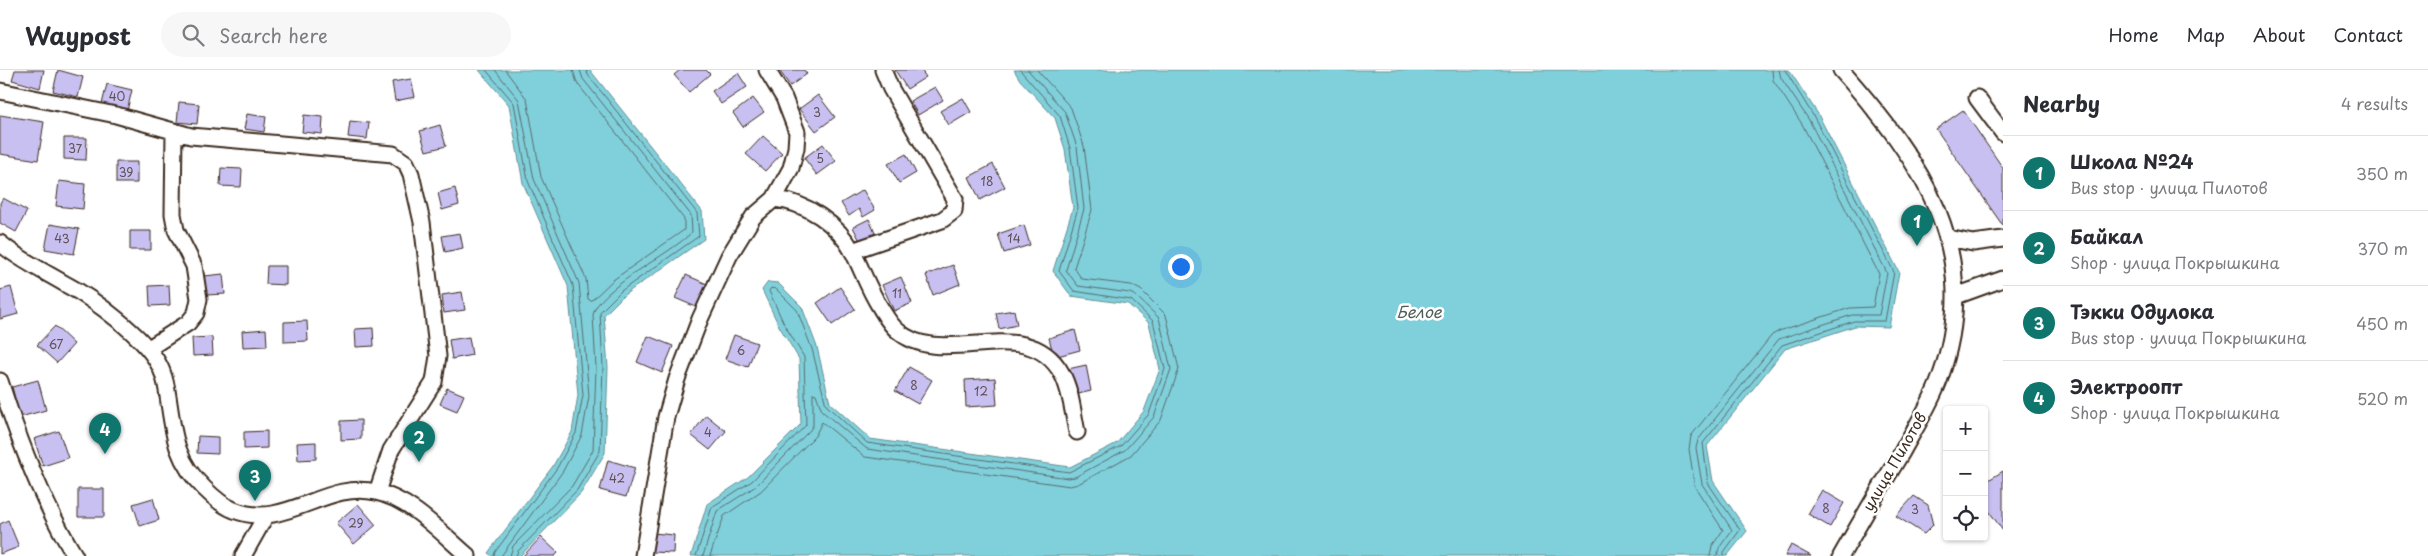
<!DOCTYPE html>
<html lang="en">
<head>
<meta charset="utf-8">
<style>
  :root { --surface:#fff; --page:#f7f7f7; --text:#2b2b33; --muted:#7c7c81; --line:#e1e1e2; --accent:#0f766e }
  body { margin:0; font-family:"Playpen Sans",sans-serif; background:var(--page); color:var(--text) }
  .controls { position:absolute; right:15px; bottom:15px; display:grid; overflow:hidden; border-radius:5px; box-shadow:0 1px 4px #0004 }
  .controls button { width:45px; height:45px; display:grid; place-items:center; padding:0; border:0; border-bottom:1px solid var(--line); background:var(--surface); color:var(--text); font:25px sans-serif }
  .you { position:absolute; left:1180px; top:196px; width:18px; height:18px; margin:-12px; border:4px solid #fff; border-radius:50%; background:#1a73e8; box-shadow:0 0 0 8px #1a73e833 }
  .badge { display:grid; place-items:center; width:32px; height:32px; border-radius:50%; background:var(--accent); color:#fff; font-size:16px; font-weight:700 }
  .pin { position:absolute; translate:-50% -41px; filter:drop-shadow(0 1px 2px #0008) }
  .pin::after { content:''; position:absolute; top:26px; width:18px; height:15px; background:inherit; clip-path:polygon(0 0,100% 0,50% 100%) }
  .list { margin:0; padding:0; list-style:none }
  h2 { display:flex; justify-content:space-between; align-items:center; height:65px; margin:0; padding:0 20px; font-size:21px }
  h2 small { font-size:16px; font-weight:400; color:var(--muted) }
  .list li { display:grid; grid-template-columns:32px 1fr auto; gap:15px; align-items:center; box-sizing:border-box; height:75px; padding:0 20px; border-top:1px solid var(--line) }
  .list b { display:block; font-size:19px; white-space:nowrap }
  .list p { margin:0; font-size:16px; white-space:nowrap; color:var(--muted) }
  .list em { font-size:16px; font-style:normal; color:var(--muted) }
  .icon { flex:none; width:28px; height:28px; fill:none; stroke:currentColor; stroke-width:2; stroke-linecap:round; stroke-linejoin:round }
  .map { position:relative; flex:none; width:2003px; height:486px; overflow:hidden }
  header { display:flex; align-items:center; gap:30px; box-sizing:border-box; height:70px; padding:0 25px; background:var(--surface); border-bottom:1px solid var(--line) }
  header strong { font-size:24px }
  nav { display:flex; gap:28px; margin-inline-start:auto; font-size:18px }
  .search { width:350px; height:45px; background:var(--page); display:flex; align-items:center; gap:12px; box-sizing:border-box; padding:0 18px; border-radius:28px; color:var(--muted); font-size:19px }
  main { display:flex }
  aside { flex:1; background:var(--surface) }
  .map>svg:first-child { display:block }
</style>
</head>
<body>
<header>
<strong>Waypost</strong>
<div class="search"><svg class="icon" aria-label="search" viewBox="0 0 24 24"><circle cx="10" cy="10" r="6"/><path d="M15 15l6 6"/></svg>Search here</div>
<nav><a>Home</a><a>Map</a><a>About</a><a>Contact</a></nav>
</header>
<main>
<div class="map">
<svg width="2003" height="486" viewBox="0 0 2003 486">
  <rect width="100%" height="100%" fill="#fff"/>
  <filter id="ink" filterUnits="userSpaceOnUse"><feTurbulence type="fractalNoise" baseFrequency=".02" numOctaves="2"/><feDisplacementMap in="SourceGraphic" scale="10" xChannelSelector="R" yChannelSelector="G"/><feConvolveMatrix kernelMatrix="1 2 1 2 8 2 1 2 1" color-interpolation-filters="sRGB"/></filter>
  <g filter="url(#ink)">
    <path fill="#80d0dc" stroke="#648e90" d="M479,0H590L702,141L704,169L624,225L604,245L608,297L605,383L581,423L520,486H492L488,483L553,396L572,362L578,325L568,216L523,113L509,35Z
      M1014,0H1789L1818,44L1899,202L1889,257L1855,256L1785,279L1707,376L1713,411L1747,461L1727,486H691L707,434L748,407L801,354L799,289L779,256L762,220L768,212L778,213L802,237L817,277L830,333L870,369L1070,397L1117,373L1144,341L1160,299L1149,253L1128,234L1071,226L1053,201L1073,138L1065,79L1055,48L1020,10Z"/>
    <g fill="none" stroke-linecap="round" stroke-linejoin="round">
      <path stroke="#576c6a" stroke-width="1" d="M486,0L514,33L528,111L573,215L583,325L576,363L557,398L495,482L494,486
        M495,0L519,30L534,109L579,213L589,326L582,365L563,401L501,486
        M505,0L527,29L541,107L586,209L588,229L591,231L613,210L684,160V149L577,13L573,0
        M510,486L513,476L572,416L593,380L596,298L593,245C597,219 673,183 692,162L691,145L583,9L580,0
        M516,486L518,481L577,420L600,381L603,297L600,242L621,221L699,166L697,143L588,5L586,0
        M696,486L712,437L752,411L806,355L804,287L784,254L769,221L771,218L776,219L797,240L812,279L826,335L867,373L1069,402L1121,376L1149,344L1165,299L1153,251L1131,230L1074,221L1059,201L1078,138L1070,78L1060,46L1020,0
        M703,486L717,441L756,416L810,360L813,355V323L816,324L822,341L867,379L1068,408L1075,407L1125,380L1154,347L1171,299L1159,248L1136,226L1130,223L1078,216L1066,200L1084,139L1077,77L1065,42L1028,0
        M710,486L724,446L761,421L815,366L822,352L865,387L1070,416L1078,414L1131,385L1161,350L1179,299L1166,245L1141,220L1131,215L1082,209L1074,198L1092,140L1084,76L1071,38L1037,0
        M1710,486L1712,476L1723,460L1695,417L1689,379L1691,366L1772,265L1779,261L1850,238L1873,237L1879,204L1802,54L1773,10L1772,0
        M1717,486L1719,478L1732,460L1702,414L1696,378L1698,370L1779,269L1852,245H1879L1887,203L1809,50L1781,8L1779,0
        M1724,486V482L1740,460L1708,413L1703,373L1782,275L1854,251H1885L1894,202L1814,47L1785,0"/>
    </g>
    <path fill="#c9c0f2" stroke="#3b2a1e" d="M15,0H44L40,18L12,10Z
      M58,0L83,7L78,27L53,21Z
      M680,0H706L710,4L689,22L674,5Z
      M779,0H804L807,4L790,16Z
      M895,0H921L926,7L907,19Z
      M738,3L747,17L721,34L712,21Z
      M411,9L415,27L395,31L392,12Z
      M107,14L132,20L127,41L102,34Z
      M935,17L943,30L918,45L910,31Z
      M818,25L835,47L816,61L799,39Z
      M753,28L764,42L743,57L733,43Z
      M963,28L971,42L949,55L940,41Z
      M179,32L199,34L197,54L177,52Z
      M1963,40L2003,98V156L1936,59Z
      M247,44L266,47L264,62L244,59Z
      M0,45L44,52L38,90L0,84Z
      M304,45L323,47L322,64L302,62Z
      M350,51L369,53L367,69L348,67Z
      M440,55L446,76L426,81L420,61Z
      M763,66L782,83L765,101L746,84Z
      M64,68H87L86,90L64,89Z
      M823,74L836,91L817,105L804,88Z
      M906,84L916,103L899,113L888,94Z
      M116,92H137V113H116Z
      M993,94L1005,117L980,130L969,107Z
      M221,98L242,99L241,117L220,116Z
      M59,111L85,114L83,139L56,136Z
      M455,118L459,135L442,140L438,123Z
      M863,120L875,140L863,147L859,139L849,146L841,133Z
      M3,128L27,141L16,162L0,153V133Z
      M869,149L875,163L860,171L853,157Z
      M50,154L79,159L74,184L45,179Z
      M1024,155L1030,175L1004,183L998,164Z
      M130,161H151V180H130Z
      M460,163L463,178L445,182L442,166Z
      M953,195L960,214L933,225L926,205Z
      M267,196H286V215L266,214Z
      M223,204L225,224L206,225L204,206Z
      M686,205L707,214L696,237L675,228Z
      M901,207L912,233L894,241L882,215Z
      M169,215L170,235L150,236L149,216Z
      M11,217L18,244L0,249V220Z
      M840,217L855,239L832,255L817,233Z
      M462,222L465,240L444,243L442,225Z
      M1014,240L1017,255L999,259L996,243Z
      M307,251L308,271L284,272V252Z
      M55,256L74,274L57,293L37,275Z
      M373,258L374,276L356,277L355,259Z
      M266,259L267,276L243,277L242,261Z
      M1075,260L1080,280L1054,287L1049,268Z
      M734,265L757,273L748,297L725,289Z
      M648,266L673,276L662,303L637,292Z
      M212,267L213,285L193,286L192,268Z
      M469,267L472,285L452,289L449,270Z
      M1086,295L1091,321L1074,325L1068,299Z
      M909,297L932,310L918,334L895,321Z
      M995,308L997,335L966,337L965,310Z
      M38,310L46,340L20,347L12,317Z
      M447,318L464,325L457,341L440,334Z
      M706,345L726,361L710,380L691,365Z
      M361,350V369L341,370V351Z
      M59,361L68,388L43,396L34,369Z
      M267,361V378L244,379V362Z
      M198,366L218,367V384L197,383Z
      M316,372V389L298,390L297,373Z
      M608,390L635,398L626,427L600,420Z
      M2003,401V461L1984,434V413Z
      M78,419H104V447H78Z
      M1822,420L1844,433L1830,457L1808,444Z
      M1914,426L1928,435L1933,455L1924,464L1896,446Z
      M153,428L159,450L140,456L133,434Z
      M358,434L376,455L354,474L336,453Z
      M8,450L19,477L0,484V454Z
      M653,463L674,465L673,483L652,482Z
      M541,467L558,483L555,486H523Z
      M1791,475L1811,486H1785Z"/>
    <g fill="none" stroke-linecap="round" stroke-linejoin="round">
      <g stroke="#3b2a1e" stroke-width="19">
        <path id="minor" d="M0,21L116,45L191,66L393,84L406,93L411,104L422,152L438,286L434,312L391,380L377,422
          M1977,28L2003,63
          M774,129C806,132 838,154 853,182C862,200 869,220 880,237C885,245 890,255 898,261C943,301 1027,240 1062,304C1071,320 1073,344 1077,362
          M1948,168L1973,173L2003,169
          M0,173C21,191 44,201 67,215C94,229 144,267 158,293C165,305 167,319 169,333C174,368 177,392 204,418C212,426 223,436 234,440C285,461 325,410 376,422C412,430 441,463 468,486
          M852,181L942,150L954,141L955,129L891,19L883,0
          M1956,226L2003,209
          M149,278L188,253L196,243L199,229L194,196L176,160L173,144L174,62
          M0,311C19,371 42,432 75,486
          M243,486L265,447
          M643,486L666,347L677,309L700,249L729,186L753,147L774,129L791,98L796,78L797,62L784,28L767,0
          M1841,486C1861,451 1881,416 1902,382C1915,358 1931,334 1940,308C1985,181 1922,92 1841,0"/>
      </g>
      <use href="#minor" stroke="#fff" stroke-width="15"/>
    </g>
  </g>
  <g text-anchor="middle" stroke-width="5" stroke-linejoin="round" paint-order="stroke">
    <g font-size="12" fill="#5e5053">
      <text x="117" y="31">40</text>
      <text x="817" y="47">3</text>
      <text x="75" y="83">37</text>
      <text x="820" y="93">5</text>
      <text x="126" y="107">39</text>
      <text x="987" y="116">18</text>
      <text x="62" y="173">43</text>
      <text x="1014" y="173">14</text>
      <text x="897" y="228">11</text>
      <text x="56" y="279">67</text>
      <text x="741" y="285">6</text>
      <text x="914" y="320">8</text>
      <text x="981" y="326">12</text>
      <text x="708" y="367">4</text>
      <text x="617" y="413">42</text>
      <text x="1826" y="443">8</text>
      <text x="1915" y="444">3</text>
      <text x="356" y="458">29</text>
    </g>
    <g font-size="15" fill="#3b2a1e" stroke="#fff">
      <text transform="translate(1895 392) rotate(-60)" y="5">улица Пилотов</text>
    </g>
    <g font-size="16" font-style="italic" fill="#505c57" stroke="#fff">
      <text x="1419" y="248">Белое</text>
    </g>
  </g>
</svg>
<div class="controls">
<button>+</button>
<button>−</button>
<button><svg class="icon" aria-label="locate" viewBox="0 0 24 24"><circle cx="12" cy="12" r="6"/><path d="M12 2v4M12 18v4M2 12h4M18 12h4"/></svg></button>
</div>
<div class="you"></div>
<div class="pin badge" style="left:1917px;top:176px">1</div>
<div class="pin badge" style="left:419px;top:392px">2</div>
<div class="pin badge" style="left:255px;top:431px">3</div>
<div class="pin badge" style="left:105px;top:384px">4</div>
</div>
<aside>
<h2>Nearby<small>4 results</small></h2>
<ul class="list">
<li><span class="badge">1</span><div><b>Школа №24</b><p>Bus stop · улица Пилотов</p></div><em>350 m</em></li>
<li><span class="badge">2</span><div><b>Байкал</b><p>Shop · улица Покрышкина</p></div><em>370 m</em></li>
<li><span class="badge">3</span><div><b>Тэкки Одулока</b><p>Bus stop · улица Покрышкина</p></div><em>450 m</em></li>
<li><span class="badge">4</span><div><b>Электроопт</b><p>Shop · улица Покрышкина</p></div><em>520 m</em></li>
</ul>
</aside>
</main>
</body>
</html>
